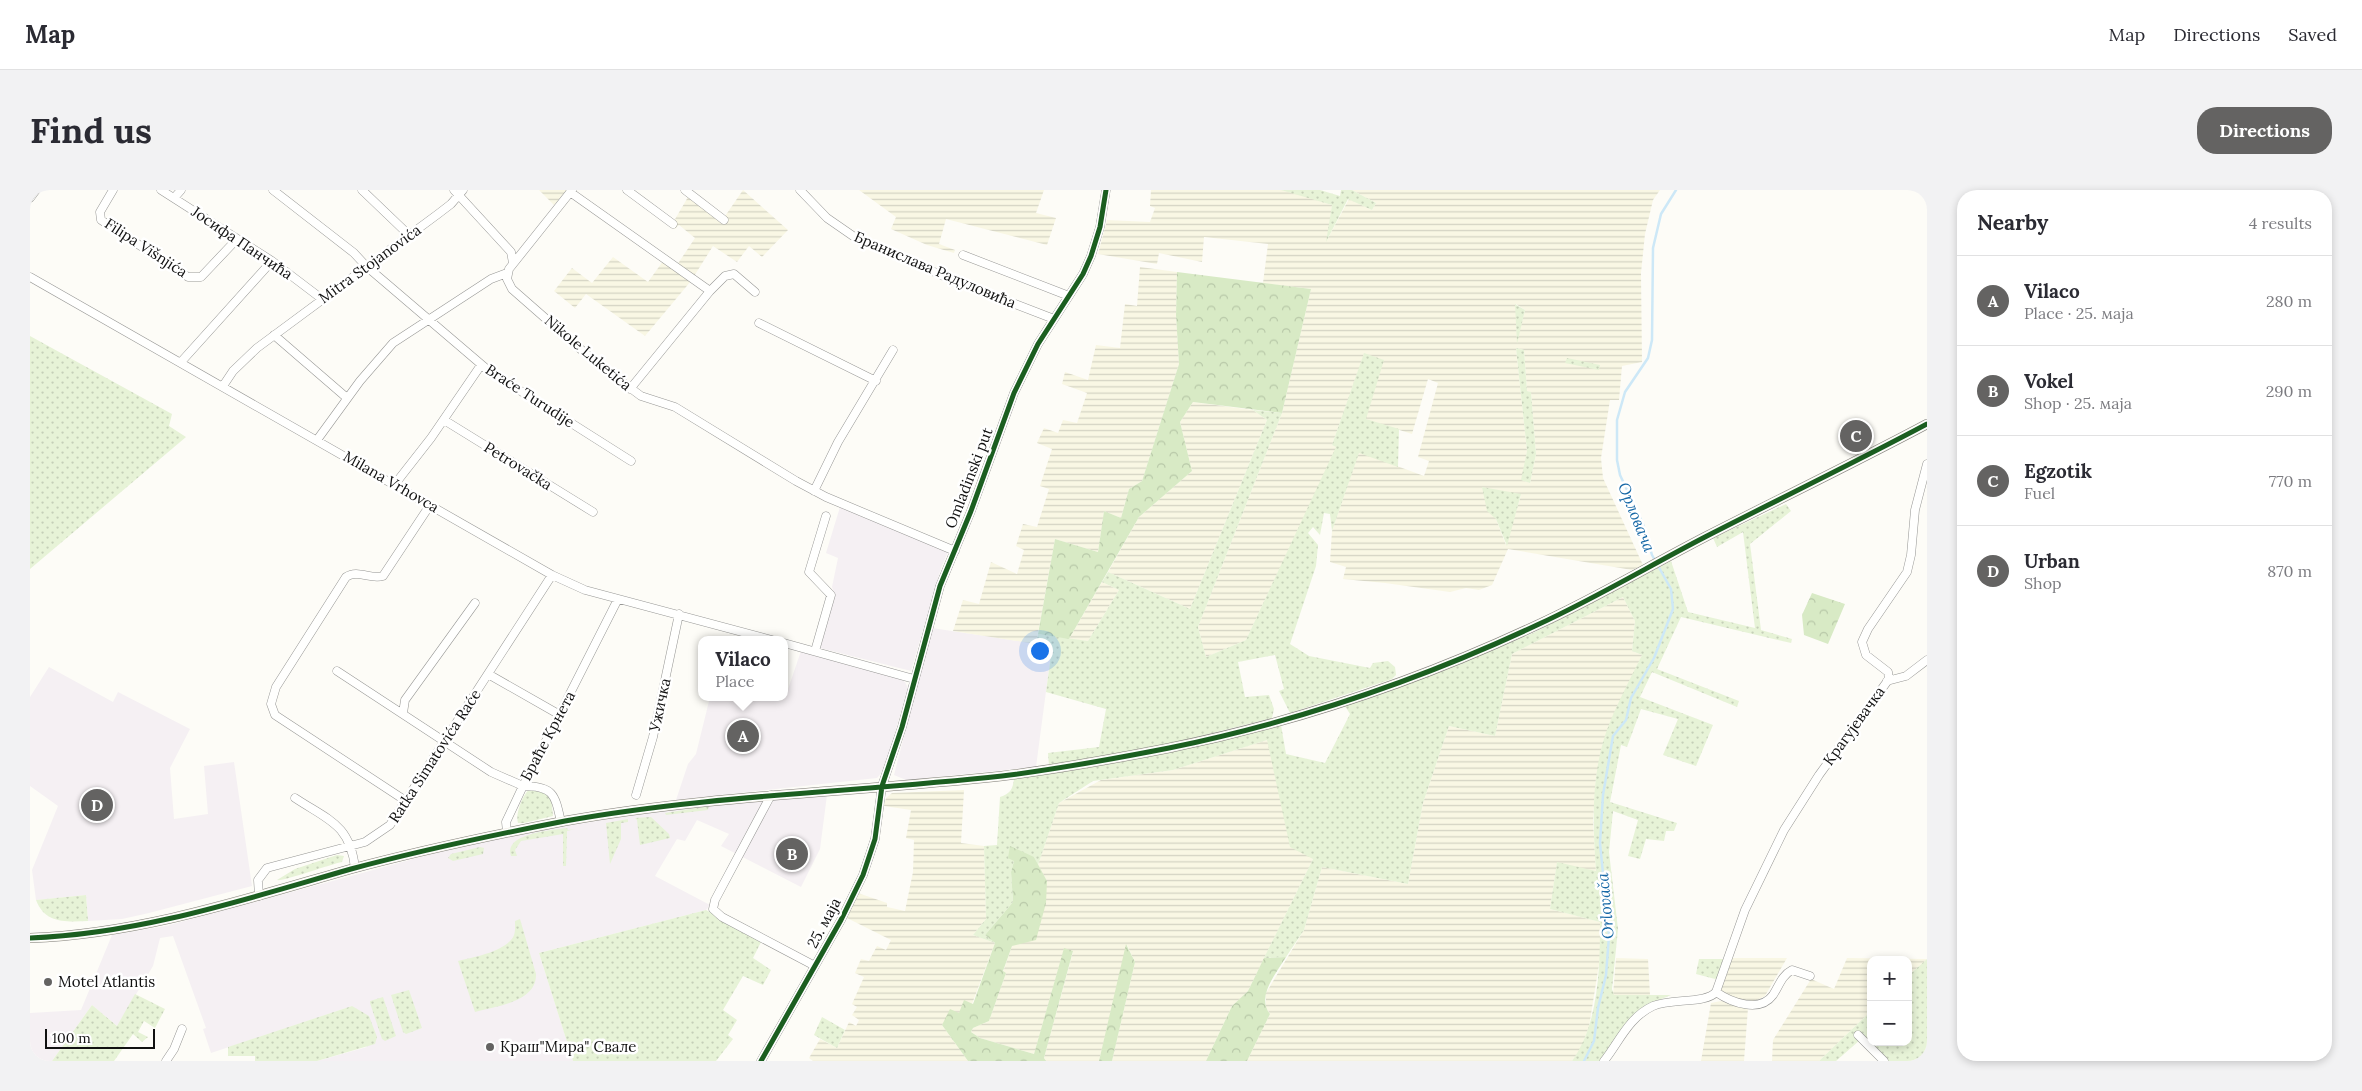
<!DOCTYPE html>
<html lang="en">
<head>
<meta charset="utf-8">
<style>
  :root { --surface:#fff; --page:#f2f2f3; --text:#2b2b33; --muted:#7c7c81; --line:#e1e1e2; --accent:#646362 }
  body { margin:0; font-family:Lora,serif; background:var(--page); color:var(--text) }
  .controls { position:absolute; right:15px; bottom:15px; display:grid; overflow:hidden; border-radius:10px; box-shadow:0 2px 8px #0003 }
  .controls button { width:45px; height:45px; display:grid; place-items:center; padding:0; border:0; border-bottom:1px solid var(--line); background:var(--surface); color:var(--text); font:25px sans-serif }
  .scale { position:absolute; left:15px; bottom:12px; width:110px; box-sizing:border-box; padding-left:5px; border:2px solid #111; border-top:0; font-size:14px; line-height:18px; white-space:nowrap; color:#111; -webkit-text-stroke:4px #fff; paint-order:stroke }
  .you { position:absolute; left:1009px; top:460px; width:18px; height:18px; margin:-12px; border:4px solid #fff; border-radius:50%; background:#1a73e8; box-shadow:0 0 0 8px #1a73e833 }
  .badge { display:grid; place-items:center; width:32px; height:32px; border-radius:50%; background:var(--accent); color:#fff; font-size:16px; font-weight:700 }
  .pin { position:absolute; translate:-50% -50%; border:2px solid #fff; box-shadow:0 1px 5px #0006 }
  .popup { position:absolute; left:668px; top:446px; width:90px; height:65px; box-sizing:border-box; display:grid; place-content:center; border-radius:10px; background:var(--surface); filter:drop-shadow(0 1px 4px #0005); font-size:16px; white-space:nowrap; color:var(--muted) }
  .popup b { font-size:19px; color:var(--text) }
  .popup::after { content:''; position:absolute; left:50%; top:100%; margin-left:-10px; border:10px solid transparent; border-top-color:var(--surface) }
  .list { margin:0; padding:0; list-style:none }
  h2 { display:flex; justify-content:space-between; align-items:center; height:65px; margin:0; padding:0 20px; font-size:21px }
  h2 small { font-size:16px; font-weight:400; color:var(--muted) }
  .list li { display:grid; grid-template-columns:32px 1fr auto; gap:15px; align-items:center; box-sizing:border-box; height:90px; padding:0 20px; border-top:1px solid var(--line) }
  .list b { display:block; font-size:19px; white-space:nowrap }
  .list p { margin:0; font-size:16px; white-space:nowrap; color:var(--muted) }
  .list em { font-size:16px; font-style:normal; color:var(--muted) }
  .map { position:relative; flex:none; width:1897px; height:871px; overflow:hidden; border-radius:20px }
  header { display:flex; align-items:center; gap:30px; box-sizing:border-box; height:70px; padding:0 25px; background:var(--surface); border-bottom:1px solid var(--line) }
  header strong { font-size:24px }
  nav { display:flex; gap:28px; margin-inline-start:auto; font-size:18px }
  .intro { display:flex; align-items:center; justify-content:space-between; box-sizing:border-box; height:120px; padding:0 30px }
  h1 { margin:0; font-size:35px }
  .button { padding:12px 22px; border-radius:20px; background:var(--accent); color:#fff; font-size:18px; font-weight:700 }
  main { display:flex; gap:30px; padding:0 30px }
  aside { flex:1; background:var(--surface); border-radius:20px; box-shadow:0 2px 8px #0003 }
  .map>svg:first-child { display:block }
</style>
</head>
<body>
<header>
<strong>Map</strong>
<nav><a>Map</a><a>Directions</a><a>Saved</a></nav>
</header>
<div class="intro"><h1>Find us</h1><a class="button">Directions</a></div>
<main>
<div class="map">
<svg width="1897" height="871" viewBox="0 0 1897 871">
  <defs>
    <pattern id="farmland-rules" width="6" height="5" patternUnits="userSpaceOnUse" patternTransform="scale(1.25)"><rect width="6" height="5" fill="#f9f7e4"/><path d="M0 2.5h6" fill="none" stroke="#d4d3c3"/></pattern>
    <pattern id="grass-dots" width="8" height="8" patternUnits="userSpaceOnUse" patternTransform="scale(1.25)"><rect width="8" height="8" fill="#e7f3d7"/><path d="M2 2h.1M6 6h.1" fill="none" stroke="#c5cfb8" stroke-width="1.8" stroke-linecap="round"/></pattern>
    <pattern id="forest-crowns" width="20" height="18" patternUnits="userSpaceOnUse" patternTransform="scale(1.25)"><rect width="20" height="18" fill="#d8eac5"/><path d="M2 6a3 3 0 1 1 6 0M12 15a3 3 0 1 1 6 0" fill="none" stroke="#b8c8a8"/></pattern>
  </defs>
  <rect width="100%" height="100%" fill="#fdfcf7"/>
  <path fill="#f5f0f3" d="M810,317L918,362L911,378L881,481L790,458L805,405L802,397L808,368L796,363Z
    M902,438L1022,456L1006,577L876,590L864,585Z
    M771,461L868,487L875,492L878,498L854,580L847,588L646,610L658,574L666,564L680,507L755,508Z
    M19,477L83,512L88,502L160,539L140,578L144,629L178,624L174,576L204,572L222,696L119,723L92,729L58,731L56,705L6,710L2,680L28,616L0,596V507Z
    M797,605L790,659L771,697L691,656L699,644L667,630L655,651L647,649L625,686L680,715L676,720L509,763L543,871H287L337,857L322,816L181,863L173,839L176,838L143,746L130,748L123,776L87,836L62,815L22,871H0V823L51,820L82,745L136,736L402,664L480,646L596,626L668,617Z"/>
  <path fill="url(#farmland-rules)" fill-rule="evenodd" d="M509,0H537L524,15Z
    M713,0L758,40L732,67L719,56L707,72L683,56L661,91L615,146L556,104L545,118L524,101L542,78L562,93L583,67L618,92L636,67L647,75L665,48L649,35L645,39L641,36L658,7L691,32Z
    M829,0H1014L1006,23L1026,28L1017,55L916,29L909,54L925,60L924,63L897,55L861,39L866,27Z
    M1121,0H1252L1265,3L1302,15L1297,50L1319,9L1342,20L1346,13L1322,0H1630L1623,10L1615,44L1611,83L1612,172L1592,176L1589,210H1580L1571,268L1573,288L1613,375L1602,380L1478,359L1462,395L1449,400L1436,398L1420,402L1355,393L1313,389L1316,377L1300,372L1302,341L1329,262L1394,286L1399,271L1388,267L1408,193L1398,189L1382,244L1335,229L1353,170L1334,164L1302,255L1307,257L1216,450L1176,467L1168,437L1252,223L1281,99L1233,93L1238,54L1174,47L1172,72L1129,63L1127,74L1068,64L1077,30L1120,32L1125,18L1120,16ZM1486,114L1495,120L1487,151ZM1486,158L1494,160L1497,201L1501,202L1506,264L1500,293L1492,290L1497,261ZM1491,305L1476,355L1466,329Z
    M1110,77L1147,82L1146,125L1149,174L1112,291L1099,299L1091,328L1074,321L1068,362L1025,349L1006,454L923,441L933,410L949,414L961,372L987,384L994,360L986,356L993,334L1007,337L1019,299L1010,296L1022,259L1007,253L1014,238L1028,243L1033,230L1047,233L1057,203L1032,194L1035,182L1058,190L1066,155L1090,158L1095,114L1107,116Z
    M1163,212L1223,220L1237,230L1160,419L1078,382L1109,327L1162,281L1150,232Z
    M1072,392L1089,400L1058,451L1039,449Z
    M1593,407L1605,431L1602,461L1612,465L1573,552L1566,588L1563,631L1566,682L1527,673L1520,719L1570,732V768L1559,837L1550,860L1542,871H1217L1240,824L1236,817V803L1274,740L1292,677L1378,694L1393,613L1419,536L1465,546L1482,464Z
    M1237,550L1283,669L1218,801L1202,816L1176,871H1082L1105,772L1097,755L1069,871H1016L1014,868L1043,762L1034,759L1004,864L950,848L941,842L943,838L959,831L976,783L973,782L982,756L1017,691L1008,675L1029,613L1071,590L1143,580Z
    M934,600L931,653L954,656L956,729L943,745L965,753L942,814L912,835L938,871H783L779,868L790,849L807,858L819,832L826,836L829,830L822,825L827,817L822,814L834,787L825,783L831,769L839,771L847,756L856,760L861,750L815,727L828,703L857,713V717L875,721L883,682L884,650L876,648L881,620L854,616L856,608L862,603Z
    M1586,768L1618,769L1620,805H1583Z
    M1701,768H1757L1735,806L1723,812L1700,808L1690,801Z
    M1817,768L1897,769L1878,786V770H1841V821L1789,871H1742L1743,850L1781,789L1804,799Z
    M1691,811L1718,818L1714,871H1671L1681,813Z"/>
  <path fill="url(#grass-dots)" d="M1251,0H1290L1310,6L1311,0H1322L1346,13L1342,20L1318,9L1296,52L1302,15Z
    M1485,114L1495,120L1487,154Z
    M0,146L142,224L139,236L156,247L0,379Z
    M1486,158L1494,160L1497,201L1501,202L1506,264L1500,293L1491,290L1497,261Z
    M1334,163L1354,170L1336,229L1369,239L1368,277L1329,263L1302,341L1300,324L1294,323L1290,345L1283,337L1278,343L1288,355L1286,376L1260,454L1279,466L1340,478L1343,473L1358,471L1365,477L1366,485L1362,489L1260,523L1249,501L1254,499L1245,465L1208,472L1215,507L1239,505L1244,519L1242,528L1139,554L1019,576L1018,563L1069,557L1076,519L1016,502L1022,457L1006,454L1008,444L1058,451L1089,400L1072,392L1078,382L1160,419L1237,230L1223,220L1252,223L1168,437L1176,467L1216,450L1306,257L1302,255Z
    M1537,168L1570,175L1569,180L1535,173Z
    M1452,297L1491,304L1477,356L1466,329L1457,321Z
    M1756,314L1761,321L1720,354L1731,440L1762,449L1761,453L1651,427L1627,479L1709,511L1707,517L1622,482L1610,507L1683,535L1666,576L1633,565L1648,529L1611,519L1597,557L1591,555L1580,612L1647,633L1644,641H1636L1634,651L1616,649L1610,669L1598,666L1608,630L1583,621L1579,662L1588,739L1582,799L1584,805H1641C1595,823 1597,834 1571,871H1542C1569,833 1570,778 1570,732L1520,719L1527,672L1566,681C1563,638 1561,595 1573,552C1582,522 1598,494 1612,465L1602,461L1605,431L1593,407L1482,464L1465,546L1419,536L1393,613L1378,694L1292,677L1274,740L1256,767L1234,768L1283,669L1260,657L1237,550L1143,580L1063,591L1029,613L1008,675L1004,667L984,671L981,682L983,712L955,745L965,753L943,745L956,729L954,656L967,655L970,607C980,604 983,599 984,589C1074,577 1163,559 1251,535L1256,564L1295,573L1320,524L1315,516L1414,480L1503,443L1641,371L1658,422L1725,438L1713,342L1687,357L1683,348Z
    M501,598L517,602L521,607L523,626L494,633H488C485,624 493,603 501,598Z
    M679,616L678,620L636,625L635,623Z
    M621,627L639,644L640,648L610,655L607,630L605,628Z
    M598,629V632L591,633V649L580,674L576,633Z
    M537,638L538,640L545,639L537,641L536,676H533V644L491,651L485,660L487,666H481C473,643 523,640 537,638Z
    M450,657L454,658L453,664L423,671L418,668L421,664Z
    M307,665L314,666L312,672C301,674 252,692 247,690L265,679Z
    M56,705L58,731C37,732 15,734 6,710Z
    M676,720L732,750L723,768L741,780L733,795L713,786L693,820L707,830L698,845L703,849L686,871H543L509,763Z
    M490,729L506,784C507,812 466,816 445,822L428,771C444,767 469,763 481,750C486,745 485,737 485,731Z
    M1669,769H1696L1689,790L1666,784Z
    M1897,769V871H1852L1830,850L1806,871H1789L1841,821V852H1878V786Z
    M379,800L392,838L376,844L373,842L361,805Z
    M105,804L135,819L125,838L114,831L108,842L118,847L112,852L103,844L84,871H22L62,815L87,836Z
    M353,807L366,846L355,851L352,849L340,813V811Z
    M322,816L339,826L347,847L345,854L287,871H225V866H198V857Z
    M792,827L815,840L807,858L784,845Z"/>
  <path fill="url(#forest-crowns)" d="M1147,82L1281,99L1252,223L1163,212L1150,232L1162,281L1109,327L1039,449L1008,444L1025,349L1068,362L1074,321L1091,328L1099,299L1112,291L1149,174L1146,125Z
    M1782,403L1815,414L1798,454L1774,445L1772,425Z
    M980,656L1004,667L1017,691L1016,713L1006,750L982,756L973,781L976,783L959,831L943,838L941,842L950,848L1004,864L1034,758L1043,761L1014,868L1016,871H938L912,835L920,819L929,823L934,810L943,814L965,753L955,745L983,712L981,682L984,671L978,668Z
    M1096,754L1105,772L1082,871H1069Z
    M1256,767C1246,784 1226,806 1240,824L1217,871H1176L1202,816L1218,801L1234,768Z"/>
  <g fill="none" stroke-linecap="round" stroke-linejoin="round">
    <path stroke="#cde8f7" stroke-width="2.5" d="M1554,871L1564,851L1568,818L1576,785L1579,746L1570,653L1573,605L1583,546L1596,530L1601,508L1624,468L1643,419L1641,399L1622,365L1613,334L1590,285L1587,270V230L1595,202L1618,168L1622,150L1623,58L1631,24L1646,0"/>
    <g stroke="#979795" stroke-width="9">
      <path id="minor" d="M83,0L70,22L71,30L158,87H171L207,49
        M131,0L242,71L292,109
        M243,0L324,63L336,76L459,181L601,271
        M332,0L379,45
        M424,0L481,62L483,73
        M542,0L479,79L477,89L482,99L563,170L611,206L645,217L766,291L796,307L925,361
        M597,0L643,34
        M655,0L694,30
        M770,0L797,28L823,46L920,89L1024,129
        M540,2L680,101
        M0,8L6,0
        M144,8L151,0
        M933,65L1039,106
        M0,87L522,385L555,400L742,450
        M729,133L846,191
        M244,145L317,208
        M151,172L242,71
        M193,196L203,181L227,158L408,24L421,14L433,0
        M600,199L680,101L695,86L704,84L725,102
        M414,230L563,322
        M287,250L330,191L363,153L461,89L477,83
        M365,294L401,248L451,175
        M784,301L808,252L863,160
        M754,453L884,489
        M785,461L801,405L779,382L796,326
        M307,481L461,582L493,596L588,409
        M458,484L530,525
        M1857,491L1876,486L1897,470
        M373,523L375,510L445,413
        M606,605L623,547L649,424
        M741,605L685,710L683,719L692,727L785,776
        M265,608C298,630 320,634 325,678
        M376,611L245,525L241,514L246,497L316,387C328,379 340,390 353,386L400,315
        M477,642L476,632L493,596C524,596 525,605 531,632
        M229,706L228,690L237,678L335,652L360,635L522,385
        M1686,802C1702,813 1730,823 1743,805C1749,796 1752,785 1762,780L1780,786
        M1828,845L1854,871
        M136,871L144,859L152,839
        M731,871L811,730L833,685L845,649L852,596L872,537L910,396L941,321L984,203L1008,154L1053,84L1061,66L1070,37L1076,0
        M1574,871C1589,852 1599,827 1623,816C1641,808 1676,814 1686,802L1715,720L1754,640L1789,585L1859,489L1858,482L1836,465L1832,452L1838,439L1877,382L1881,365L1885,320L1897,274"/>
    </g>
    <g stroke="#858482" stroke-width="10">
      <path id="major" d="M0,748C110,744 216,709 321,679C392,660 463,645 535,631C679,605 826,602 972,586C1028,579 1083,569 1139,558C1266,532 1390,490 1507,435C1564,409 1619,376 1675,347C1749,309 1824,273 1897,234"/>
    </g>
    <use href="#minor" stroke="#fffffe" stroke-width="8"/>
    <use href="#major" stroke="#ede9dc" stroke-width="9"/>
    <g stroke="#fff" stroke-width="8">
      <path id="cycleway" d="M0,748C110,744 216,709 321,679C392,660 463,645 535,631C679,605 826,602 972,586C1028,579 1083,569 1139,558C1266,532 1390,490 1507,435C1564,409 1619,376 1675,347C1749,309 1824,273 1897,234
        M731,871L811,730L833,685L845,649L852,596L872,537L910,396L941,321L984,203L1008,154L1053,84L1061,66L1070,37L1076,0"/>
    </g>
    <use href="#cycleway" stroke="#1b5e20" stroke-width="5"/>
  </g>
  <g fill="#646362" stroke="#fff" stroke-width="2">
    <circle cx="18" cy="792" r="5"/>
    <circle cx="460" cy="857" r="5"/>
  </g>
  <g text-anchor="middle" stroke-width="5" stroke-linejoin="round" paint-order="stroke">
    <g font-size="15" fill="#111" stroke="#fff">
      <text transform="translate(212 53) rotate(34)" y="5">Јосифа Панчића</text>
      <text transform="translate(116 58) rotate(33)" y="5">Filipa Višnjića</text>
      <text transform="translate(340 74) rotate(-36)" y="5">Mitra Stojanovića</text>
      <text transform="translate(905 80) rotate(23)" y="5">Бранислава Радуловића</text>
      <text transform="translate(558 163) rotate(40)" y="5">Nikole Luketića</text>
      <text transform="translate(500 206) rotate(33)" y="5">Braće Turudije</text>
      <text transform="translate(488 276) rotate(32)" y="5">Petrovačka</text>
      <text transform="translate(939 288) rotate(-69)" y="5">Omladinski put</text>
      <text transform="translate(361 292) rotate(30)" y="5">Milana Vrhovca</text>
      <text transform="translate(630 515) rotate(-78)" y="5">Ужичка</text>
      <text transform="translate(1824 536) rotate(-54)" y="5">Крагујевачка</text>
      <text transform="translate(518 546) rotate(-62)" y="5">Браће Крнета</text>
      <text transform="translate(405 566) rotate(-57)" y="5">Ratka Simatovića Raće</text>
      <text transform="translate(794 733) rotate(-62)" y="5">25. маја</text>
    </g>
    <g font-size="15" fill="#111" stroke="#fff" text-anchor="start">
      <text x="28" y="797">Motel Atlantis</text>
      <text x="470" y="862">Краш"Мира" Свале</text>
    </g>
    <g font-size="16" font-style="italic" fill="#1768a6" stroke="#fff">
      <text transform="translate(1607 327) rotate(68)" y="6">Орловача</text>
      <text transform="translate(1575 716) rotate(-95)" y="6">Orlovača</text>
    </g>
  </g>
</svg>
<div class="controls">
<button>+</button>
<button>−</button>
</div>
<div class="scale">100 m</div>
<div class="you"></div>
<div class="pin badge" style="left:713px;top:546px">A</div>
<div class="popup"><b>Vilaco</b>Place</div>
<div class="pin badge" style="left:762px;top:664px">B</div>
<div class="pin badge" style="left:1826px;top:246px">C</div>
<div class="pin badge" style="left:67px;top:615px">D</div>
</div>
<aside>
<h2>Nearby<small>4 results</small></h2>
<ul class="list">
<li><span class="badge">A</span><div><b>Vilaco</b><p>Place · 25. маја</p></div><em>280 m</em></li>
<li><span class="badge">B</span><div><b>Vokel</b><p>Shop · 25. маја</p></div><em>290 m</em></li>
<li><span class="badge">C</span><div><b>Egzotik</b><p>Fuel</p></div><em>770 m</em></li>
<li><span class="badge">D</span><div><b>Urban</b><p>Shop</p></div><em>870 m</em></li>
</ul>
</aside>
</main>
</body>
</html>
